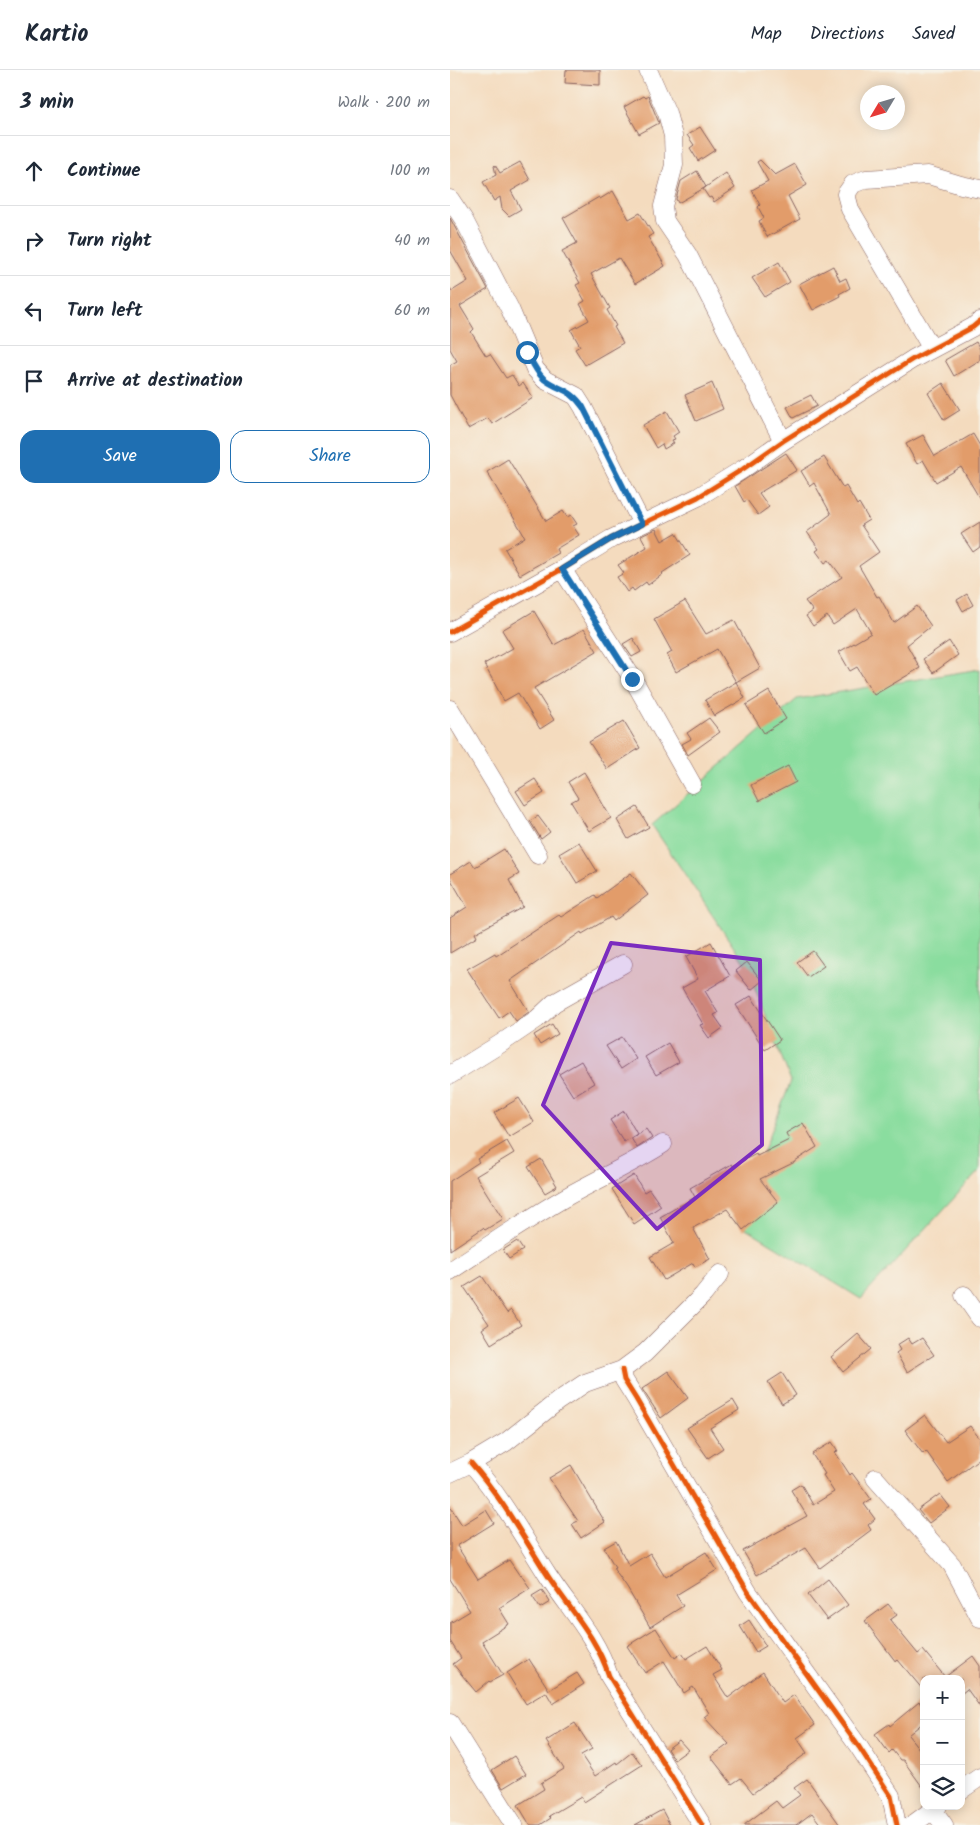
<!DOCTYPE html>
<html lang="en">
<head>
<meta charset="utf-8">
<style>
  :root { --surface:#fff; --page:#f2f2f3; --text:#1f2937; --muted:#747a83; --line:#e0e1e3; --accent:#1f6fb2 }
  body { margin:0; font-family:Kalam,sans-serif; background:var(--page); color:var(--text) }
  .controls { position:absolute; right:15px; bottom:15px; display:grid; overflow:hidden; border-radius:10px; box-shadow:0 2px 12px #0003 }
  .controls button { width:45px; height:45px; display:grid; place-items:center; padding:0; border:0; border-bottom:1px solid var(--line); background:var(--surface); color:var(--text); font:25px sans-serif }
  .compass { position:absolute; left:410px; top:15px; width:45px; height:45px; border-radius:50%; background:var(--surface); box-shadow:0 2px 12px #0003; rotate:232deg }
  .stop { position:absolute; width:15px; height:15px; margin:-11px; border:4px solid #1f6fb2; border-radius:50%; background:#fff }
  .stop.end { background:#1f6fb2; border-color:#fff; box-shadow:0 1px 5px #0008 }
  .list { margin:0; padding:0; list-style:none }
  h2 { display:flex; justify-content:space-between; align-items:center; height:65px; margin:0; padding:0 20px; font-size:21px }
  h2 small { font-size:16px; font-weight:400; color:var(--muted) }
  .list li { display:grid; grid-template-columns:32px 1fr auto; gap:15px; align-items:center; box-sizing:border-box; height:70px; padding:0 20px; border-top:1px solid var(--line) }
  .list b { display:block; font-size:19px; white-space:nowrap }
  .list em { font-size:16px; font-style:normal; color:var(--muted) }
  .actions { display:flex; gap:10px; padding:15px 20px }
  .actions a { flex:1; padding:11px 0; border:1px solid var(--accent); border-radius:15px; text-align:center; font-size:18px; color:var(--accent) }
  .actions .main { background:var(--accent); color:#fff }
  .icon { flex:none; width:28px; height:28px; fill:none; stroke:currentColor; stroke-width:2; stroke-linecap:round; stroke-linejoin:round }
  .map { position:relative; flex:none; width:530px; height:1755px; overflow:hidden }
  header { display:flex; align-items:center; gap:30px; box-sizing:border-box; height:70px; padding:0 25px; background:var(--surface); border-bottom:1px solid var(--line) }
  header strong { font-size:24px }
  nav { display:flex; gap:28px; margin-inline-start:auto; font-size:18px }
  main { display:flex }
  aside { flex:1; background:var(--surface) }
  .map>svg:first-child { display:block }
</style>
</head>
<body>
<header>
<strong>Kartio</strong>
<nav><a>Map</a><a>Directions</a><a>Saved</a></nav>
</header>
<main>
<aside>
<h2>3 min<small>Walk · 200 m</small></h2>
<ul class="list">
<li><svg class="icon" aria-label="ahead" viewBox="0 0 24 24"><path d="M12 20V5M6 11l6-6 6 6"/></svg><div><b>Continue</b></div><em>100 m</em></li>
<li><svg class="icon" aria-label="right" viewBox="0 0 24 24"><path d="M7 20v-9h11M14 6l5 5-5 5"/></svg><div><b>Turn right</b></div><em>40 m</em></li>
<li><svg class="icon" aria-label="left" viewBox="0 0 24 24"><path d="M17 20v-9H6M10 6l-5 5 5 5"/></svg><div><b>Turn left</b></div><em>60 m</em></li>
<li><svg class="icon" aria-label="arrive" viewBox="0 0 24 24"><path d="M6 21V4h12l-3 4 3 4H6"/></svg><div><b>Arrive at destination</b></div></li>
</ul>
<div class="actions"><a class="main">Save</a><a>Share</a></div>
</aside>
<div class="map">
<svg width="530" height="1755" viewBox="0 0 530 1755">
  <rect width="100%" height="100%" fill="#f7f3e8"/>
  <filter id="ink" filterUnits="userSpaceOnUse"><feTurbulence type="fractalNoise" baseFrequency=".02" numOctaves="2"/><feDisplacementMap in="SourceGraphic" scale="10" xChannelSelector="R" yChannelSelector="G"/><feConvolveMatrix kernelMatrix="1 2 1 2 8 2 1 2 1" color-interpolation-filters="sRGB"/></filter>
  <filter id="wash" filterUnits="userSpaceOnUse"><feTurbulence type="fractalNoise" baseFrequency=".0096" numOctaves="4" result="noise"/><feDisplacementMap in="SourceGraphic" scale="20" xChannelSelector="R" yChannelSelector="G"/><feGaussianBlur stdDeviation="1.12" result="paint"/><feColorMatrix in="noise" values="0 0 0 0 0 0 0 0 0 0 0 0 0 0 0 0 0 1.4 0 .05"/><feComposite in="paint" operator="in"/></filter>
  <g filter="url(#wash)">
    <rect width="100%" height="100%" fill="#f4dbbe"/>
    <path fill="#8add9f" stroke="#6a7e65" d="M530,599V1100L411,1229L286,1152L341,1011L295,894L202,755L347,629Z"/>
    <g id="blocks">
      <path fill="#e29c6a" d="M116,0H150V15L115,13Z
        M193,26L195,28L198,26L209,53L189,64L174,37Z
        M250,57L265,80L248,91L240,78L244,75L237,65Z
        M310,90L325,105L345,94L357,115L338,126L350,149L317,167L309,151L314,148L308,137L310,135L302,120L318,111L307,92Z
        M70,92L80,110L61,121L71,139L59,146L52,139L50,127L44,131L33,112L46,105L44,96L45,95L50,103Z
        M247,101L256,117L228,133L226,129L231,111Z
        M276,103L285,118L264,132L261,127L259,128L253,119Z
        M163,121L179,149L190,143L203,164L198,167L215,196L185,214L169,188L141,204L160,238L157,240L166,256L164,257L173,273L135,295L125,279L130,276L121,260L139,250L130,234L135,231L126,215L130,213L112,181L127,173L113,148L149,127L150,129Z
        M0,148L38,219L10,236L24,259L21,262L36,286L40,284L56,308L62,305L69,316L73,313L83,328L42,354L38,348L18,359L0,325V295L7,291L0,279V218L2,221L18,211L0,180Z
        M329,192L340,212L315,227L302,208Z
        M383,196L390,211L396,208L400,218L389,224L390,226L363,240L349,214Z
        M526,272L530,279V290L504,306L495,290Z
        M262,313L273,339L246,351L235,325Z
        M493,313L510,340L494,350L478,323Z
        M361,325L367,336L343,348L337,337Z
        M217,341L229,362L223,366L225,369L222,370L224,373L214,379L212,374L206,378L193,355Z
        M523,364L530,376V429L511,397L486,412L473,390L467,394L456,374L473,365L485,386Z
        M336,383L347,400L309,423L319,437L308,445L297,430L294,432L285,416Z
        M374,387L393,418L396,416L407,435L409,433L419,450L411,455L429,482L409,496L427,527L429,526L444,553L467,536L481,556L457,575L470,598L424,625L407,597L400,601L389,582L421,563L407,539L383,555L377,546L363,556L356,546L363,541L355,531L392,507L379,490L375,493L366,481L369,479L357,462L381,444L364,413L360,416L351,401Z
        M58,389L96,451L113,441L117,447L121,445L127,454L123,456L129,465L106,479L108,483L70,505L55,479L75,467L37,402Z
        M530,452V477L523,482L511,464Z
        M206,459L212,471L226,463L240,485L212,503L213,504L198,515L196,512L184,521L182,518L177,522L167,507L174,503L168,495L197,477L191,466Z
        M517,524L523,535L513,541L507,530Z
        M235,531L256,564L284,550L310,598L286,612L267,579L226,602L217,585L222,582L204,549Z
        M84,541L104,575L134,559L147,581L84,618L104,650L90,659L68,623L54,631L34,594L63,578L52,560Z
        M183,568L191,582L182,587L173,574Z
        M499,571L508,585L483,603L473,589Z
        M286,612L295,628L264,646L255,630Z
        M319,621L336,649L314,663L296,635Z
        M259,648L270,662L238,685L232,674L241,669L237,663Z
        M174,651L190,678L157,699L139,672Z
        M338,696L346,712L309,731L301,715Z
        M134,702L161,748L139,761L121,732L128,728L118,712Z
        M85,709L94,723L75,735L66,721Z
        M187,737L199,757L178,769L167,750Z
        M88,746L100,762L91,769L80,751Z
        M129,772L147,801L127,813L109,784Z
        M54,779L69,804L59,810L73,837L25,863L27,867L0,883V848L17,837L0,808V804L21,791L25,797Z
        M181,803L198,825L164,851L161,847L132,864L131,862L60,911L79,942L66,951L59,941L49,948L17,899L45,883L46,886L109,845L111,847L145,825L147,828Z
        M261,872L280,906L255,921L268,943L264,945L273,958L259,968L250,955L253,954L232,918L248,909L236,887Z
        M363,881L374,896L358,907L347,892Z
        M297,892L312,911L301,920L286,901Z
        M301,926L330,970L315,980L286,935Z
        M102,954L108,964L90,975L84,965Z
        M172,967L186,989L171,999L156,976Z
        M218,973L229,992L206,1005L195,987Z
        M131,991L144,1013L123,1026L109,1004Z
        M69,1028L84,1052L59,1067L44,1043Z
        M174,1041L187,1064L174,1072L160,1050Z
        M353,1053L367,1077L345,1091V1092L310,1109L328,1132L293,1160L277,1139L243,1158L260,1189L245,1197L243,1193L214,1210L200,1187L224,1173L210,1147L245,1127L240,1118L282,1094L283,1096L306,1084L307,1086L339,1070L336,1063Z
        M196,1059L202,1068L187,1078L181,1068Z
        M57,1071L64,1083L26,1106L53,1149L35,1160L33,1158L0,1180V1111L29,1092L27,1089Z
        M91,1089L107,1116L95,1123L78,1097Z
        M184,1105L194,1122L199,1119L211,1136L184,1154L162,1119Z
        M67,1171L73,1180L59,1189L53,1180Z
        M32,1206L57,1243L61,1240L71,1255L41,1274L32,1259L39,1254L14,1217Z
        M408,1264L421,1279L393,1302L381,1287Z
        M458,1268L462,1274L472,1268L484,1285L457,1302L446,1283L450,1280L447,1275Z
        M218,1301L238,1328L211,1348L192,1319Z
        M332,1303L346,1325L332,1334L318,1312Z
        M283,1330L289,1340L260,1358L273,1378L258,1388L237,1358Z
        M475,1345L496,1372L520,1356L530,1369V1388L498,1412L476,1381L473,1384L455,1360Z
        M382,1372L388,1381L385,1382L400,1405L402,1403L421,1429L414,1434L425,1449L418,1455L421,1460L370,1498L356,1478L307,1505L293,1481L357,1446L341,1420L351,1414L363,1435L384,1422L373,1405L375,1404L362,1384Z
        M121,1395L155,1452L131,1468L122,1454L128,1451L99,1408Z
        M490,1424L500,1437L479,1453L468,1440Z
        M0,1436L12,1455L36,1440L44,1453L7,1476L28,1509L59,1490L70,1506L71,1505L80,1518L49,1538L59,1554L32,1571L53,1605L40,1612L39,1611L26,1622L3,1594L11,1588L0,1571V1553L20,1541L0,1509Z
        M166,1471L179,1496L200,1483L215,1507L256,1482L267,1500L226,1525L233,1536L200,1557L177,1518L163,1498L165,1497L154,1478Z
        M378,1509L398,1535L377,1550L358,1525Z
        M92,1520L100,1532L90,1538L82,1526Z
        M438,1534L447,1545L440,1550L468,1584L473,1580L495,1607L523,1586L530,1596V1637L517,1619L511,1624V1609H474V1621L448,1590L446,1592L415,1551Z
        M299,1550L316,1576L306,1582L290,1556Z
        M206,1558L225,1588L232,1583L236,1589L257,1576L272,1600L263,1605L278,1628L313,1602L333,1633L344,1625L365,1655L347,1668L357,1683L303,1723L291,1708L282,1714L261,1687L279,1674L254,1647L259,1643L243,1617L234,1623L214,1591L195,1603L177,1576Z
        M79,1589L99,1620L127,1603L134,1614L103,1634L96,1622L76,1634L57,1603Z
        M469,1632L474,1638V1652L458,1665L474,1685V1719L453,1690H450L442,1680L439,1683L425,1664L439,1654L440,1656Z
        M125,1653L142,1679L131,1685L145,1706L166,1692L167,1694L182,1682L192,1695L134,1732L131,1727L99,1746L101,1748L90,1755H80L68,1735L94,1719L91,1713L114,1699L96,1671Z
        M229,1670L238,1680L224,1690L217,1679Z
        M64,1686L76,1704L53,1718L42,1700Z
        M357,1709L390,1755H371L362,1743L346,1755H294L326,1731L332,1738L350,1725L344,1718Z
        M212,1740L220,1755H185Z"/>
    </g>
  </g>
  <g filter="url(#ink)">
    <use href="#blocks" fill-opacity="0" stroke="#86615e" stroke-width="1"/>
    <g fill="none" stroke-linecap="round" stroke-linejoin="round">
      <g stroke="#86615e" stroke-width="19">
        <path id="minor" d="M198,0L217,43L223,66L224,95L213,136L215,151L238,185L333,371
          M0,129L14,150L60,239L85,299L95,310L126,326L133,337L192,454
          M482,279L400,139L396,124L403,114L416,109L478,105L511,115L530,119
          M112,499L183,609L242,714
          M0,562L112,499L161,469L248,427L293,399L333,371L463,289L523,257L530,251
          M0,639L88,785
          M0,1005L50,974L87,949L104,933L173,894
          M0,1201C38,1176 76,1150 116,1127C148,1109 182,1094 213,1074
          M514,1225L530,1248
          M172,1300L174,1310L186,1329L298,1522L409,1677L441,1726L447,1755
          M21,1393C52,1428 73,1467 98,1506C121,1541 146,1566 159,1606L252,1755
          M0,1403L21,1393L56,1372L108,1331L135,1313L172,1300L195,1283L253,1225L270,1204
          M425,1408L502,1495L530,1548
          M0,1653L64,1755
          M511,1720L530,1707
          M483,1740L494,1755
          M462,1755L488,1736"/>
      </g>
      <use href="#minor" stroke="#fff" stroke-width="18"/>
      <g stroke="#f7f3e8" stroke-width="8">
        <path id="cycleway" d="M0,562L112,499L161,469L248,427L293,399L333,371L463,289L523,257L530,251
          M172,1300L174,1310L186,1329L298,1522L409,1677L441,1726L447,1755
          M21,1393C52,1428 73,1467 98,1506C121,1541 146,1566 159,1606L252,1755"/>
      </g>
      <use href="#cycleway" stroke="#e8590c" stroke-width="5"/>
    </g>
  </g>
  <g fill="none" stroke-linecap="round" stroke-linejoin="round" filter="url(#ink)">
    <path stroke="#1f6fb2" stroke-width="6" d="M77,282C82,292 86,302 94,309C110,321 120,318 133,337L192,454L161,469L112,499L182,609"/>
  </g>
  <path fill="#7b2cbf" fill-opacity="0.2" stroke="#7b2cbf" stroke-width="4" stroke-linejoin="round" d="M161,873L310,890L312,1075L207,1159L93,1035Z"/>
</svg>
<div class="controls">
<button>+</button>
<button>−</button>
<button><svg class="icon" aria-label="layers" viewBox="0 0 24 24"><path d="M12 4l9 5-9 5-9-5zM3 14l9 5 9-5"/></svg></button>
</div>
<svg class="compass" viewBox="-18 -18 36 36"><path d="M0-13l5 13h-10z" fill="#e53935"/><path d="M0 13l5-13h-10z" fill="#747a83"/></svg>
<div class="stop" style="left:77px;top:282px"></div>
<div class="stop end" style="left:182px;top:609px"></div>
</div>
</main>
</body>
</html>
